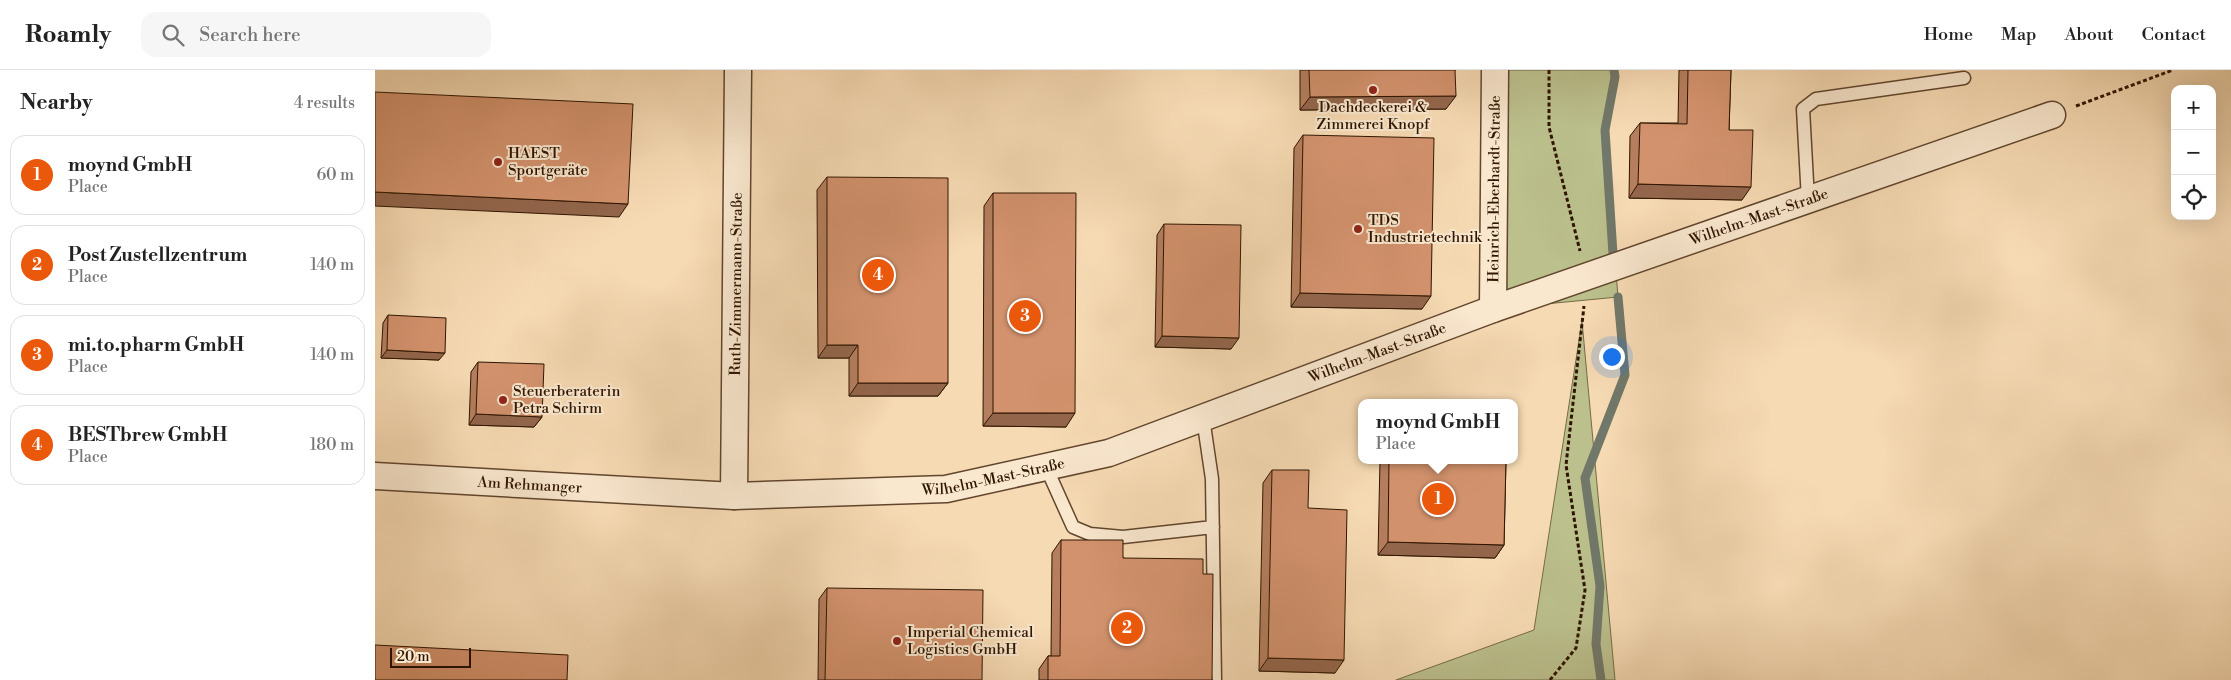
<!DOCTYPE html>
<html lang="en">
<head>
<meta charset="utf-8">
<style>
  :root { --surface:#fff; --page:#f6f6f6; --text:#222; --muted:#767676; --line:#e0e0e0; --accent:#ea580c }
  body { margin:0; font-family:"Libre Bodoni",serif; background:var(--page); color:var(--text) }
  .controls { position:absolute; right:15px; top:15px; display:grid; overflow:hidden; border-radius:10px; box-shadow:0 5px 20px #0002 }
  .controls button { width:45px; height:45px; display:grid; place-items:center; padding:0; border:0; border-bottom:1px solid var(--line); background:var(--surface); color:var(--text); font:25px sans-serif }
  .scale { position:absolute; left:15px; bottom:12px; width:81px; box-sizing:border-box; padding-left:5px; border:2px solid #2f1500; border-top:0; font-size:14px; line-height:18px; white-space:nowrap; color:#2f1500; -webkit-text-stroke:4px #f9e7ce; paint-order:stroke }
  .you { position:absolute; left:1236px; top:286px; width:18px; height:18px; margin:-12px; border:4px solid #fff; border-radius:50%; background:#1a73e8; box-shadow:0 0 0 8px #1a73e833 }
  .badge { display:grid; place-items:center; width:32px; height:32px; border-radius:50%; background:var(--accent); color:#fff; font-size:16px; font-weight:700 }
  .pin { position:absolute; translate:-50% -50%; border:2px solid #fff; box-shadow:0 1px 5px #0006 }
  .popup { position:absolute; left:983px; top:329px; width:160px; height:65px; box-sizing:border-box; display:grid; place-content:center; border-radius:10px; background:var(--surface); filter:drop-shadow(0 1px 4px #0005); font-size:16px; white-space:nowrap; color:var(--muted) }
  .popup b { font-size:19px; color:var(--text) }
  .popup::after { content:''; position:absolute; left:50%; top:100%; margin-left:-10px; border:10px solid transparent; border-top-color:var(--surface) }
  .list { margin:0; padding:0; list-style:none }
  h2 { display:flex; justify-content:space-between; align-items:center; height:65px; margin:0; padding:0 20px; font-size:21px }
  h2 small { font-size:16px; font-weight:400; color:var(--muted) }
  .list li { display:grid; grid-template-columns:32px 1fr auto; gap:15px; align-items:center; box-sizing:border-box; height:80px; margin:0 10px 10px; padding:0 10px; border:1px solid var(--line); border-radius:15px }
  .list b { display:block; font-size:19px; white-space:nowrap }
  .list p { margin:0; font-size:16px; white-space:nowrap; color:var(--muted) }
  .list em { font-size:16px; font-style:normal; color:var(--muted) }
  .icon { flex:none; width:28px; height:28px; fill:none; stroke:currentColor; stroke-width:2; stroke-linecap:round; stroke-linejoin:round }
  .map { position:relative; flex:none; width:1856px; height:610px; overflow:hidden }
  header { display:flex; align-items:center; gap:30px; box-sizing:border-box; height:70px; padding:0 25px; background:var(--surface); border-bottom:1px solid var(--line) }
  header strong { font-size:24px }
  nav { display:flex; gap:28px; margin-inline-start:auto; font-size:18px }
  .search { width:350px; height:45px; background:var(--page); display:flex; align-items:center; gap:12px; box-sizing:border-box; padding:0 18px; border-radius:15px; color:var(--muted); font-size:19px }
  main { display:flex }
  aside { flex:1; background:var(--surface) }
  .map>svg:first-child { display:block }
</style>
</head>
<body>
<header>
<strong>Roamly</strong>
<div class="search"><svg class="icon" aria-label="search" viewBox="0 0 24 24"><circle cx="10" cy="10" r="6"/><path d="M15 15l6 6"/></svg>Search here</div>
<nav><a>Home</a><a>Map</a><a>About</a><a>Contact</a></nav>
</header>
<main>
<aside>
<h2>Nearby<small>4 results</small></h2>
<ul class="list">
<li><span class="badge">1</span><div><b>moynd GmbH</b><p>Place</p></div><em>60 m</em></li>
<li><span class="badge">2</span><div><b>Post Zustellzentrum</b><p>Place</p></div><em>140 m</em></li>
<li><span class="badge">3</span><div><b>mi.to.pharm GmbH</b><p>Place</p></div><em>140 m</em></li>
<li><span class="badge">4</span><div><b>BESTbrew GmbH</b><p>Place</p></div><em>180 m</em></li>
</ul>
</aside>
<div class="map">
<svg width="1856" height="610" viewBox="0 0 1856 610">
  <rect width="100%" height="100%" fill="#f6dab3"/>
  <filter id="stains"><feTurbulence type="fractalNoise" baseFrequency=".004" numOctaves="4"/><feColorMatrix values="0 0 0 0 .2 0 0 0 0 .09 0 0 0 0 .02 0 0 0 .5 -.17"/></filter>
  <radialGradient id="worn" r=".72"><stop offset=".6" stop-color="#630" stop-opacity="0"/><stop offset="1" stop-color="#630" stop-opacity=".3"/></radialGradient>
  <path fill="#bbc08d" stroke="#756a46" d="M1120,0H1239L1240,7L1230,60L1243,227L1118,239Z
    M1207,251L1240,610H1021L1159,560Z"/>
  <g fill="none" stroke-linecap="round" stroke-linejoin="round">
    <path stroke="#717869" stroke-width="9" d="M1238,184L1230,60L1240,7L1239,0
      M1226,610L1221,574L1225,516L1210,408L1250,305L1243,227"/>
    <g stroke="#61462d" stroke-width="15">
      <path id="service" d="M1433,130L1428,39L1441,29L1589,8
        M828,348L837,409L840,610
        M671,397L698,457L715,464L748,467L838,457"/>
    </g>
    <g stroke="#61462d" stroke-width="29">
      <g id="minor">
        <path id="s1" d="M1118,239L1120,0"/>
        <path id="s2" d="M0,406L359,426L571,419L734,383L1118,239L1677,45"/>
        <path id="s3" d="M359,426L363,0"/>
      </g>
    </g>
    <path stroke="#2f1500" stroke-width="3" stroke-dasharray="4 2.5" stroke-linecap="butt" d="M1174,0V57L1205,181
      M1701,36L1798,0
      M1175,610L1201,578L1210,520L1191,395L1209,236"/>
    <use href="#service" stroke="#f9e7ce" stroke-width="12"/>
    <use href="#minor" stroke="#f9e7ce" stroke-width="26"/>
  </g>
  <path fill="#b57e5e" stroke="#2f1500" d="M925,0H1080L1071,39L925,40Z
    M1304,0H1356L1354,60L1367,130L1254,128L1255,66L1265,53H1303Z
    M928,65L1047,239L916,237L919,78Z
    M452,107L573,313L563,326H474V288H443L442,120Z
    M618,123L691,357L608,356L609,136Z
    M789,154L856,279L780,277L782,165Z
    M13,245L64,290L6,288L8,253Z
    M103,292L167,347L159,357L94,355L96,302Z
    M1005,390H1131L1129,475L1120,488L1003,485Z
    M897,400L933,438L960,603L884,601L888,413Z
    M686,470L748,488L828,504L837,610H664V599L673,586H676L677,483Z
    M452,518L607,610H443L444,529Z"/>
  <path fill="#93664c" stroke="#2f1500" d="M1081,26L1071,39L925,40L935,27Z
    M1263,114L1376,117L1367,130L1254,128Z
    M0,122L253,134L244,147L0,136Z
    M925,223L1056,226L1047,239L916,237Z
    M787,266L864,268L856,279L780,277Z
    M452,275H483L474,288H443Z
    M12,280L70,283L64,290L6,288Z
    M483,313H573L563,326H474Z
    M618,343H700L691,357L608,356Z
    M101,344L167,347L159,357L94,355Z
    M1013,472L1129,475L1120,488L1003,485Z
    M893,588L969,590L960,603L884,601Z"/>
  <path fill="#d2926d" stroke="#2f1500" d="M934,0H1080L1081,26L935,27Z
    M1313,0H1356L1354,60H1378L1376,117L1263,114L1265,53L1312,54Z
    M0,22L258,34L253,134L0,122Z
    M928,65L1059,68L1056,226L925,223Z
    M452,107L573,108V313H483V275H452Z
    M618,123H701L700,343H618Z
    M789,154L866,155L864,268L787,266Z
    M13,245L71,248L70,283L12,280Z
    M103,292L169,294L167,347L101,344Z
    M1014,390H1131L1129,475L1013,472Z
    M897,400H934L933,438L972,440L969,590L893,588Z
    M686,470H748V488L828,489V504H838L837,610H673V586H685Z
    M452,518L608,520L607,610H450Z
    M0,575L193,585L192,610H0Z"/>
  <g fill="#8f2418" stroke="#f9e7ce" stroke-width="2">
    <circle cx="998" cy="20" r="5"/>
    <circle cx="123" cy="92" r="5"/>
    <circle cx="983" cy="159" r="5"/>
    <circle cx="128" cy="330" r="5"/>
    <circle cx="522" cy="571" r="5"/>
  </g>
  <g text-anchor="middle" stroke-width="4" stroke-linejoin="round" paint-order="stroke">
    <g font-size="15" fill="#2f1500" stroke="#f9e7ce" text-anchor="start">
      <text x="998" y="42" text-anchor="middle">Dachdeckerei &amp;<tspan x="998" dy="17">Zimmerei Knopf</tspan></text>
      <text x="133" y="88">HAEST<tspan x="133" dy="17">Sportgeräte</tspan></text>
      <text x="993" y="155">TDS<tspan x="993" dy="17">Industrietechnik</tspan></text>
      <text x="138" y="326">Steuerberaterin<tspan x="138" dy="17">Petra Schirm</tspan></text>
      <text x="532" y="567">Imperial Chemical<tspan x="532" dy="17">Logistics GmbH</tspan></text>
    </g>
    <g font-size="15" fill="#2f1500" stroke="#f9e7ce">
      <text dy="5" stroke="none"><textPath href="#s1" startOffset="120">Heinrich-Eberhardt-Straße</textPath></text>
      <text dy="5" stroke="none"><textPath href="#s2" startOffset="1430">Wilhelm-Mast-Straße</textPath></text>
      <text dy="5" stroke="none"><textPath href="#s3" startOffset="212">Ruth-Zimmermann-Straße</textPath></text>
      <text dy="5" stroke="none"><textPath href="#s2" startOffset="1025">Wilhelm-Mast-Straße</textPath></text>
      <text dy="5" stroke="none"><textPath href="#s2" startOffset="620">Wilhelm-Mast-Straße</textPath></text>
      <text dy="5" stroke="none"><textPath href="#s2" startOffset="155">Am Rehmanger</textPath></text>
    </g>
  </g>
  <rect width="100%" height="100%" filter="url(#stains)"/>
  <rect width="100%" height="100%" fill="url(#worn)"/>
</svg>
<div class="controls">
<button>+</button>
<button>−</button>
<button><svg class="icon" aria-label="locate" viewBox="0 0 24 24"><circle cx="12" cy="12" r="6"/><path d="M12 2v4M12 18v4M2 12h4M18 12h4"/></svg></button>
</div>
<div class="scale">20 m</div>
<div class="you"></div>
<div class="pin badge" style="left:1063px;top:429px">1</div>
<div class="popup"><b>moynd GmbH</b>Place</div>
<div class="pin badge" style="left:752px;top:558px">2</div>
<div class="pin badge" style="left:650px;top:246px">3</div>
<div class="pin badge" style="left:503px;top:205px">4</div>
</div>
</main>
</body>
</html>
